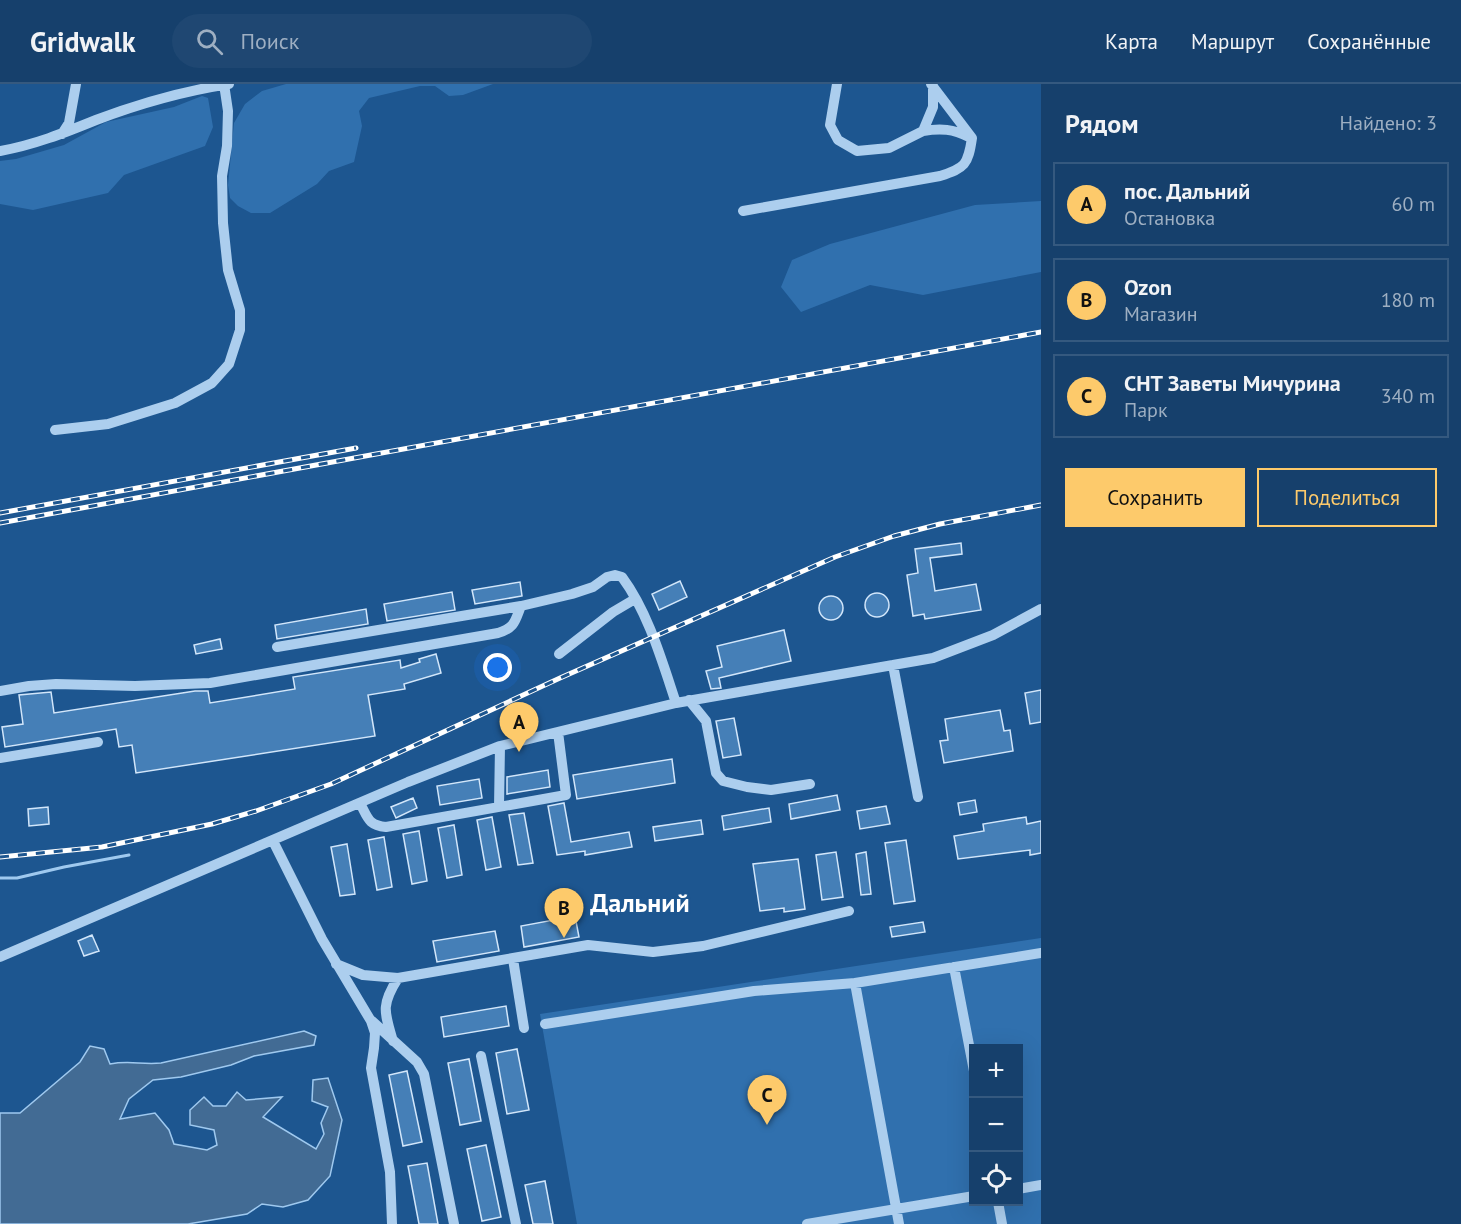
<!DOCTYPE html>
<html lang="ru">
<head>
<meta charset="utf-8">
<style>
  :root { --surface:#16406c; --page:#1f4772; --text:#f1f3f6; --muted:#9eafc2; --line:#35597f; --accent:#fdca6b }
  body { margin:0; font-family:"PT Sans",sans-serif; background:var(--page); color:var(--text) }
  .controls { position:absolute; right:18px; bottom:18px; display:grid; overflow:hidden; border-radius:0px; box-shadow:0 6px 24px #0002 }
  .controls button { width:54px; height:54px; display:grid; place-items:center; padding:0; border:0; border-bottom:2px solid var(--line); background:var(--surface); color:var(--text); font:30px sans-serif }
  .you { position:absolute; left:498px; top:584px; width:21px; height:21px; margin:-15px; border:4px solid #fff; border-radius:50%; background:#1a73e8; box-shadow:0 0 0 9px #1a73e833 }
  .badge { display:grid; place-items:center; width:39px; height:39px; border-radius:50%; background:var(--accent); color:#111; font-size:20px; font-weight:700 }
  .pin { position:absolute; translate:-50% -50px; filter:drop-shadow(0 2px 3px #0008) }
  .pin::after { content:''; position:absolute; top:32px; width:21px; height:18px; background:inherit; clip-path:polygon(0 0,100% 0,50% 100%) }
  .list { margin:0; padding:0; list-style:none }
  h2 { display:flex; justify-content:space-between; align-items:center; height:78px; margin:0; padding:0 24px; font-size:26px }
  h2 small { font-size:20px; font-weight:400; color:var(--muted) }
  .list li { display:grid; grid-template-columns:39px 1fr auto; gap:18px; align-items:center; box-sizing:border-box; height:84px; margin:0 12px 12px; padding:0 12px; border:2px solid var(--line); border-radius:0px }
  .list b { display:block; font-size:22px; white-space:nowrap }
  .list p { margin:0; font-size:20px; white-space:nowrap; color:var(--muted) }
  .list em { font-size:20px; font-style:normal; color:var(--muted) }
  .actions { display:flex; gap:12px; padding:18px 24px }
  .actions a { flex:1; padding:14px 0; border:2px solid var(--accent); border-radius:0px; text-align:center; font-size:21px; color:var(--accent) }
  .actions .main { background:var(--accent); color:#111 }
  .icon { flex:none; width:33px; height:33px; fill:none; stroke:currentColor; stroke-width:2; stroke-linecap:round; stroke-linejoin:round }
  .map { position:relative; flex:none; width:1041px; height:1140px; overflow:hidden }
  header { display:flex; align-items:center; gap:36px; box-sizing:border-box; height:84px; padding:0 30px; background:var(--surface); border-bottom:2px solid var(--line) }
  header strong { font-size:28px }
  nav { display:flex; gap:33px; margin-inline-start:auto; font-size:21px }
  .search { width:420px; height:54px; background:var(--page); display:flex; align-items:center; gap:15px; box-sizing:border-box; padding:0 21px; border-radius:33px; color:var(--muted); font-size:22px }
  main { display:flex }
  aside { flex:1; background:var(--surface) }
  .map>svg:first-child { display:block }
</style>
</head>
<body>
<header>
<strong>Gridwalk</strong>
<div class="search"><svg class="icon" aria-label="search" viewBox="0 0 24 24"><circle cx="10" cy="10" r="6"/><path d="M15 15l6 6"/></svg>Поиск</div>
<nav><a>Карта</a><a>Маршрут</a><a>Сохранённые</a></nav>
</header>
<main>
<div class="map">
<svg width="1041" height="1140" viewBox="0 0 1041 1140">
  <rect width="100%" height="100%" fill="#1d5690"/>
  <path fill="#3070ae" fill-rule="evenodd" d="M286,0H493L463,11L449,12L435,2H420L369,14L359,27L362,42L354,78L329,87L317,100L270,129H251L238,122L230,114L228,101L234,39L245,20L262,7Z
    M202,12L208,14L213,43L205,62L124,91L108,109L33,126L0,120V77L16,75L64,61L106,38L174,23Z
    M1041,117V188L923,211L870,201L801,228L781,203L792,176L830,160L975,121Z
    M1041,854V1140H577L540,930ZM974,964H1018V1118H974Z"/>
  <path fill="#426b94" stroke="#9fc9ef" stroke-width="1.5" d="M304,947L316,952L314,961L254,972L231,981L181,993L153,996L129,1015L120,1035L155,1029L169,1046L174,1060L207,1066L217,1061L214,1046L190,1041V1026L204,1013L213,1022H226L237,1008L246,1016L282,1013L263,1033L316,1065L324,1050L321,1039L328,1023L312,1017L313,996L328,994L342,1036L330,1092L308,1116L283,1123L262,1120L247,1130L188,1140H0V1029H20L80,978L90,962L104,965L110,980C130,976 141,981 161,979Z"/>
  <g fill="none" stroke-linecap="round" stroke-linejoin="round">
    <path stroke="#9fc9ef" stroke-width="3" d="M0,794H17L64,783L129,771"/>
  </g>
  <path fill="#457fb7" stroke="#d2e6fa" stroke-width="1.5" d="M961,459L962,470L930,474L935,507L976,500L981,526L925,535L924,530L913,532L907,491L918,489L915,465Z
    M680,497L687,513L659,526L652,510Z
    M520,498L522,512L475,520L472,506Z
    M452,508L455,526L387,537L384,520Z
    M865 521a12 12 0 1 1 24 0a12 12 0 1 1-24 0Z
    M819 524a12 12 0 1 1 24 0a12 12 0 1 1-24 0Z
    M366,525L368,540L277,555L275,541Z
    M784,546L791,577L719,594L721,604L711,605L706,587L722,583L717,562Z
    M220,555L222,565L196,570L194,561Z
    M436,570L441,589L404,600L405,605L368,611L375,652L136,689L132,661L119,663L116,645L5,663L2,643L23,640L19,611L51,608L54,629L195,607H208L210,619L295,605L293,593L400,576L401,584L420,578L419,575Z
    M1041,606V638L1030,640L1025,609Z
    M1000,626L1004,647L1010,646L1013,667L944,679L940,657L948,656L945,635Z
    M734,634L741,671L723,674L716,637Z
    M672,675L675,699L577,715L573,691Z
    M548,686L550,703L507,710V693Z
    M479,695L482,714L440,721L437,702Z
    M837,711L840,726L791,735L789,720Z
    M413,714L417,724L396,734L391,723Z
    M975,716L977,728L960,731L958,719Z
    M564,719L571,758L629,748L632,763L585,771V767L557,771L548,722Z
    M886,722L890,740L860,745L857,727Z
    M48,723L49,740L29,742L28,725Z
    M769,724L771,738L724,746L722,732Z
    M524,729L533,779L518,781L509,731Z
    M492,733L501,783L486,786L477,736Z
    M1026,733L1027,740L1041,737V769L1030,771V766L958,775L954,752L984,747L983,740Z
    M701,736L703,750L655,757L653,743Z
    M454,741L462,791L447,794L438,744Z
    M419,747L427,797L412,800L403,750Z
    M384,753L392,803L377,806L368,756Z
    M906,756L915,817L894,820L885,759Z
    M347,760L355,810L340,812L331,763Z
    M836,768L843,813L822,816L816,771Z
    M866,768L871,810L861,811L856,770Z
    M798,775L805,825L784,828V824L760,827L753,780Z
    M575,832L579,853L524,863L521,842Z
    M923,838L925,848L892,853L890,843Z
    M495,847L499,867L437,878L433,857Z
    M92,851L99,867L84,872L78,857Z
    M506,922L509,942L444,953L441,933Z
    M517,965L529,1026L507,1030L496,969Z
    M469,975L481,1037L460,1041L448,979Z
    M407,987L422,1058L403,1062L389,991Z
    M486,1061L501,1133L482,1137L467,1065Z
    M427,1079L438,1140H419L408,1082Z
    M545,1097L553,1140H533L525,1101Z"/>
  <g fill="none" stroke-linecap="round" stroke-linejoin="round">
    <path stroke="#acceee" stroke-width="10" d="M837,0L830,41L838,56L857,67L889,64L923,47L933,23V2
      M923,47C941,44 953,45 969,53
      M62,50L69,39L76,0
      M0,67C34,61 64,49 96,36C138,20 184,7 229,0
      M743,127L940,92C965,84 968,81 972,54L931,0
      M55,346L108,340L175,319L212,299L229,280L240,246V226L228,186L223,139L222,92L227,62L228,27L224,0
      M277,563L521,522L572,510L593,503L607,493L615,491L622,493C648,528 662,577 676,619
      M559,570L613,528L635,515
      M893,581L918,713
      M0,607L29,602L56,600L135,602L210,599L498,549C515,544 515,537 521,522
      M689,616L706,637L716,689L723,697L747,703L771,706L810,700
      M0,674L98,658
      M360,719C368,734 368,741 386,743L566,711L558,648
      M499,723L500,662
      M273,757L322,855L371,937L375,949L374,964L371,984L390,1088L392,1140
      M0,873L408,698L500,662L676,619L933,574L993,551L1041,525
      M513,875L524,944
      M336,880L363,891L398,894L588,861L653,868L703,862L849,827
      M954,883L974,987
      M855,899L899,1140
      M372,937L417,978L424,990L454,1140
      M545,940L754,907L855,899L1041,869
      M393,957C384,927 381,921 398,894
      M481,972L516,1140
      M1018,1105L1041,1101
      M998,1118L1002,1140
      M807,1140L974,1112"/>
    <g stroke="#fff" stroke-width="5">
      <path id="rail" d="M0,429L356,364
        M0,439L1041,248
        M0,773L102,763L212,740L256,727L331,700L560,594L835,473L894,452L940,440L1041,421"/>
    </g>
    <use href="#rail" stroke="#1d5690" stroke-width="3" stroke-dasharray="9" stroke-linecap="butt"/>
  </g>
  <g text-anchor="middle" stroke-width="5" stroke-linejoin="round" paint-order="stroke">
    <g font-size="26" font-weight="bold" fill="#fff" stroke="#1d5690">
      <text x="640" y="828">Дальний</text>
    </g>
  </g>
</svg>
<div class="controls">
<button>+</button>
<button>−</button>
<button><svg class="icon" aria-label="locate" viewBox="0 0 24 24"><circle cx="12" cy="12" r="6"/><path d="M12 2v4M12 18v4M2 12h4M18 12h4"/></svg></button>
</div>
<div class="you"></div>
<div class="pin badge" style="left:519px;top:668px">A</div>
<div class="pin badge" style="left:564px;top:854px">B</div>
<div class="pin badge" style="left:767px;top:1041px">C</div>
</div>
<aside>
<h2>Рядом<small>Найдено: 3</small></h2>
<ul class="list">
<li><span class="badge">A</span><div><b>пос. Дальний</b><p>Остановка</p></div><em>60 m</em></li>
<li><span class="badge">B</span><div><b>Ozon</b><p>Магазин</p></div><em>180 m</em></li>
<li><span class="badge">C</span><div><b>СНТ Заветы Мичурина</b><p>Парк</p></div><em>340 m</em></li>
</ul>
<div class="actions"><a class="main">Сохранить</a><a>Поделиться</a></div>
</aside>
</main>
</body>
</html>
